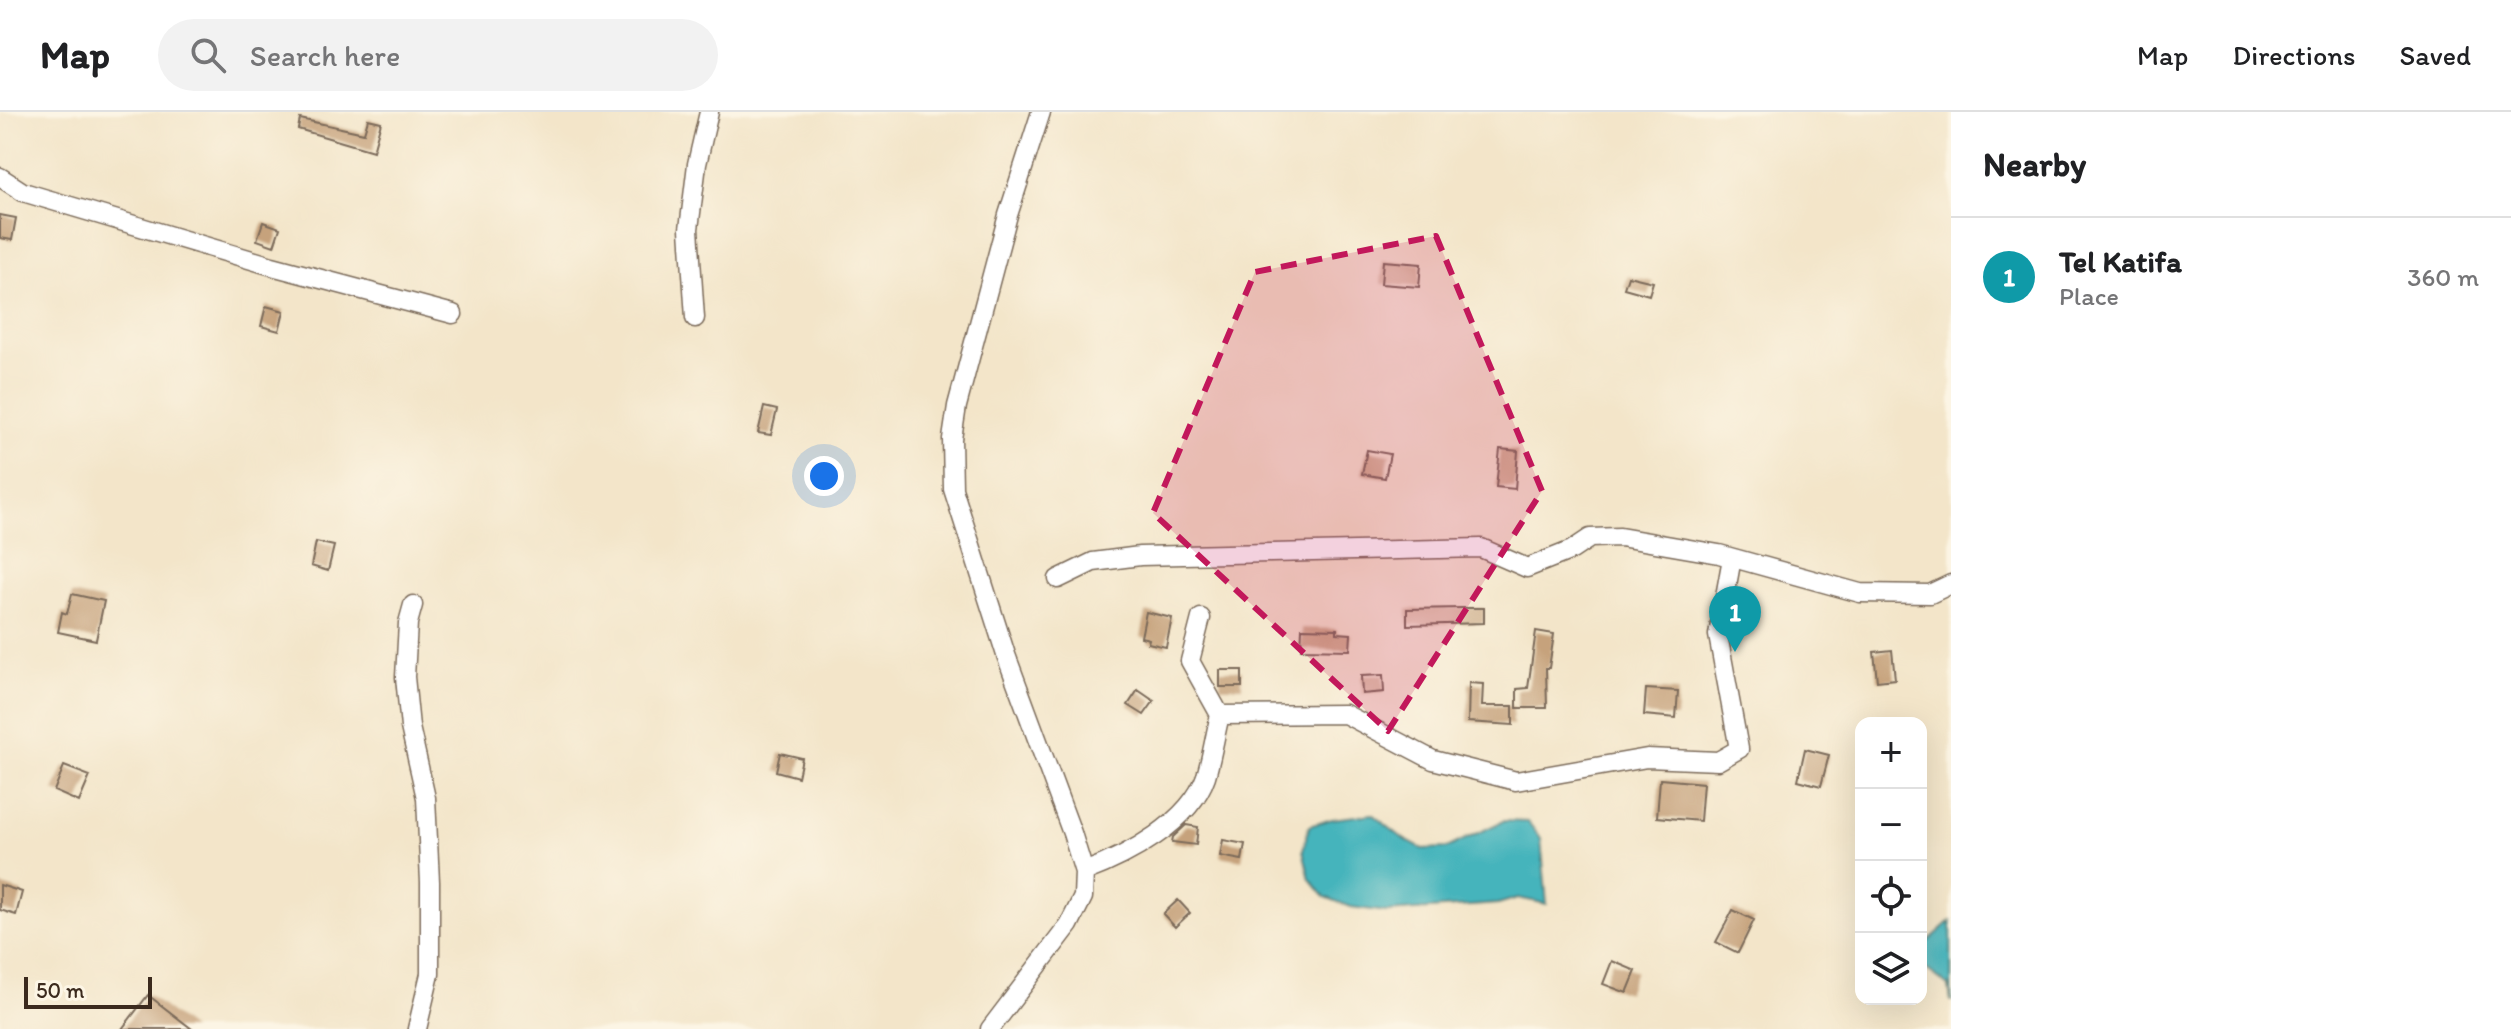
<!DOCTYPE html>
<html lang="en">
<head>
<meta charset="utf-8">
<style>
  :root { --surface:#fff; --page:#f2f2f2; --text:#202124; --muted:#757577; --line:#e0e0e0; --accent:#ea580c }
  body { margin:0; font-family:Itim,sans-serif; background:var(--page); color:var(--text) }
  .controls { position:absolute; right:24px; bottom:24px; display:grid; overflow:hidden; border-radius:16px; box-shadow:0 8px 32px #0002 }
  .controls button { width:72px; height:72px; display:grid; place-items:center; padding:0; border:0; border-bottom:2px solid var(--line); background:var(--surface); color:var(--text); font:40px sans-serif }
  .scale { position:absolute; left:24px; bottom:20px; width:128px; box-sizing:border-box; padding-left:8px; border:4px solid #3b2a1e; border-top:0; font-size:22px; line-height:28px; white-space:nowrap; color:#3b2a1e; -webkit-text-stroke:6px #fcf5e5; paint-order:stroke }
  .you { position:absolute; left:824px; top:364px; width:28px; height:28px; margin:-20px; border:6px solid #fff; border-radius:50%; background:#1a73e8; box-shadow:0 0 0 12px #1a73e833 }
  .badge { display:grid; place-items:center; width:52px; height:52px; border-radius:50%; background:var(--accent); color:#fff; font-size:26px; font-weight:700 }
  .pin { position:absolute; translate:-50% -66px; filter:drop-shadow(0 2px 4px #0008) }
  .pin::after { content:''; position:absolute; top:42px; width:28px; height:24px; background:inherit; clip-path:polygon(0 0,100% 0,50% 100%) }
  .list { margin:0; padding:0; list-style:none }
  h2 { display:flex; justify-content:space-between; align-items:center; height:104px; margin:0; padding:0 32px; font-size:34px }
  h2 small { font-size:26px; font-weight:400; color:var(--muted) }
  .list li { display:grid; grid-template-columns:52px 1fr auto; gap:24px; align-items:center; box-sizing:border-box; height:120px; padding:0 32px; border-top:2px solid var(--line) }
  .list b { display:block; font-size:30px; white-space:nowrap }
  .list p { margin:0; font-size:26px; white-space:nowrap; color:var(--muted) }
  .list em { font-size:26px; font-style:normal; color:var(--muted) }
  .icon { flex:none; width:44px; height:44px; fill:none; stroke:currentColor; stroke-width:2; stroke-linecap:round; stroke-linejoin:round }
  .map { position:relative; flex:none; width:1951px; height:917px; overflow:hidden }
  header { display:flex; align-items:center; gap:48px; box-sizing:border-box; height:112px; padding:0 40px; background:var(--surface); border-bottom:2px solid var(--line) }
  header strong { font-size:38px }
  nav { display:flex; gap:44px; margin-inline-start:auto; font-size:28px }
  .search { width:560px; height:72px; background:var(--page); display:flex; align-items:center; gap:20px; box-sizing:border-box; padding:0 28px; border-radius:44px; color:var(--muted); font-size:30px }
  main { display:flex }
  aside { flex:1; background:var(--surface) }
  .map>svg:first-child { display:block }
</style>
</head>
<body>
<header>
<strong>Map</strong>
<div class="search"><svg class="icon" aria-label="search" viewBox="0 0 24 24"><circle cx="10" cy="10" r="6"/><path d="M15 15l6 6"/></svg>Search here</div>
<nav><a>Map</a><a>Directions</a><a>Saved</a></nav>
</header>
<main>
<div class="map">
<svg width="1951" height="917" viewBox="0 0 1951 917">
  <rect width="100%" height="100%" fill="#fcf5e5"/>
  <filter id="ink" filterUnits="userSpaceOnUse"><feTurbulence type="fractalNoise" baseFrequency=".0125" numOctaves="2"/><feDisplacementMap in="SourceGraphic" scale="16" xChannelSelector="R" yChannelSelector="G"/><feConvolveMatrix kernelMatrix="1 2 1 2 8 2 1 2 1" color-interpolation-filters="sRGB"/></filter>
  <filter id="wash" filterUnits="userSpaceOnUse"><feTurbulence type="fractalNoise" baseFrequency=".006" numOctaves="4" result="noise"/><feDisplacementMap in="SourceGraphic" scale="32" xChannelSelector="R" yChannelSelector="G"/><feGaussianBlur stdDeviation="1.8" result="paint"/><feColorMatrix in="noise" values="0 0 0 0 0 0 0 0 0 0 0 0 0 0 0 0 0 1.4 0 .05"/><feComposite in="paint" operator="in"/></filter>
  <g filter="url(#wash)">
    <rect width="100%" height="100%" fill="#f3e5c9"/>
    <path fill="#44b4bc" stroke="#406f6d" stroke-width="2" d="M1372,702L1405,728L1422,737L1447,736L1503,709L1528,710L1541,727L1547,792L1518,786L1498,792L1387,800L1351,795L1325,785L1310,767L1303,738L1309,714L1332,707Z
      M1951,809V890L1949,874L1925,856L1924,833Z"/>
    <g id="blocks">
      <path fill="#c6a27b" d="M300,7L364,21L368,7L381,10L373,39L298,17Z
        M0,103L16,106L12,128L0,126Z
        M263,110L280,116L274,134L257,128Z
        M1383,149L1421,152L1419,175L1381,172Z
        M1628,164L1653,170L1649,183L1624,176Z
        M266,194L284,199L279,219L261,214Z
        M764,295L777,298L771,323L758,321Z
        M1500,337L1518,339L1515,377L1496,375Z
        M1367,338L1390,342L1385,366L1362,362Z
        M316,430L334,434L328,459L311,454Z
        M72,482L104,489L96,528L58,520L62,500L67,502Z
        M1464,496H1484V511L1407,513V497Z
        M1146,500L1172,506L1166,535L1148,531L1149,527L1141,525Z
        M1302,516L1337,517V521L1351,522L1350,538L1301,537Z
        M1536,519L1554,522L1549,556H1546L1547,596H1517V577L1528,576Z
        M1892,538L1895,567L1877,569L1874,540Z
        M1220,558H1242V575H1220Z
        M1383,563L1384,580L1362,582L1361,564Z
        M1469,571L1483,572L1482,594H1513V613L1468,610Z
        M1646,577L1678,579L1676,606L1644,603Z
        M1138,578L1154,589L1144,603L1128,593Z
        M1805,637L1829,643L1821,674L1798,668Z
        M780,641L802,646L798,665L776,659Z
        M64,654L90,664L79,690L54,679Z
        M1660,667L1703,671L1700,709L1657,705Z
        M1186,713L1198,715L1196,733L1172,730L1173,725Z
        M1223,728L1245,732L1242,748L1220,744Z
        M0,773L22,780L16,803L0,798Z
        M1178,788L1190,801L1175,815L1163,802Z
        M1733,798L1754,808L1738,841L1716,830Z
        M1612,849L1636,859L1627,881L1603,872Z
        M148,883L192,917H122Z"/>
    </g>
  </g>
  <g filter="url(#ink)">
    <use href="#blocks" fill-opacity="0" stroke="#7b6b5a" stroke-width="2"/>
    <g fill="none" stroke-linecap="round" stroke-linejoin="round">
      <g stroke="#7b6b5a" stroke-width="21">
        <path id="minor" d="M0,65L23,80L272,154L453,202
          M695,206L689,117L697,52L709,0
          M1058,467L1093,450L1140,444L1481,436L1527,456L1572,438L1590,426L1620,425L1719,442L1860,481L1930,482L1951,472
          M413,493L408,511L405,565L410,615L426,686L430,770V862L417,917
          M1220,603L1345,602L1433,648L1516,669L1647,646L1718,649L1739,637L1718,523L1732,446
          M1084,760C1127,744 1190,711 1206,664C1212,644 1215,623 1220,603L1190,549L1201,506
          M990,917L1069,813L1083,785L1084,760L1072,721L1006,543L953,377L952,327L957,294L1008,103L1041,0"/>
      </g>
      <use href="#minor" stroke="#fff" stroke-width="18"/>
    </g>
  </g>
  <path fill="#c2185b" fill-opacity="0.2" stroke="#c2185b" stroke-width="6" stroke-dasharray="16 10" stroke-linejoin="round" d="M1436,124L1542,379L1388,619L1153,401L1255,160Z"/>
</svg>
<div class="controls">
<button>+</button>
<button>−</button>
<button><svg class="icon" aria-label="locate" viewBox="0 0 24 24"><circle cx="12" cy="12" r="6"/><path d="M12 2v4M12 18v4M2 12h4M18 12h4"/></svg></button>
<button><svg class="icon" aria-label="layers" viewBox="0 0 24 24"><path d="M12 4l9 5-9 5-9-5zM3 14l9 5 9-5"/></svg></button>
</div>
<div class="scale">50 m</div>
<div class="you"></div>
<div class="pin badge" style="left:1735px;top:540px;background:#0f9aa8">1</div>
</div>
<aside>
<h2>Nearby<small></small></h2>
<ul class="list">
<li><span class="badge" style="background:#0f9aa8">1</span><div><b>Tel Katifa</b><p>Place</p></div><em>360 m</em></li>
</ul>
</aside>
</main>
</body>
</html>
